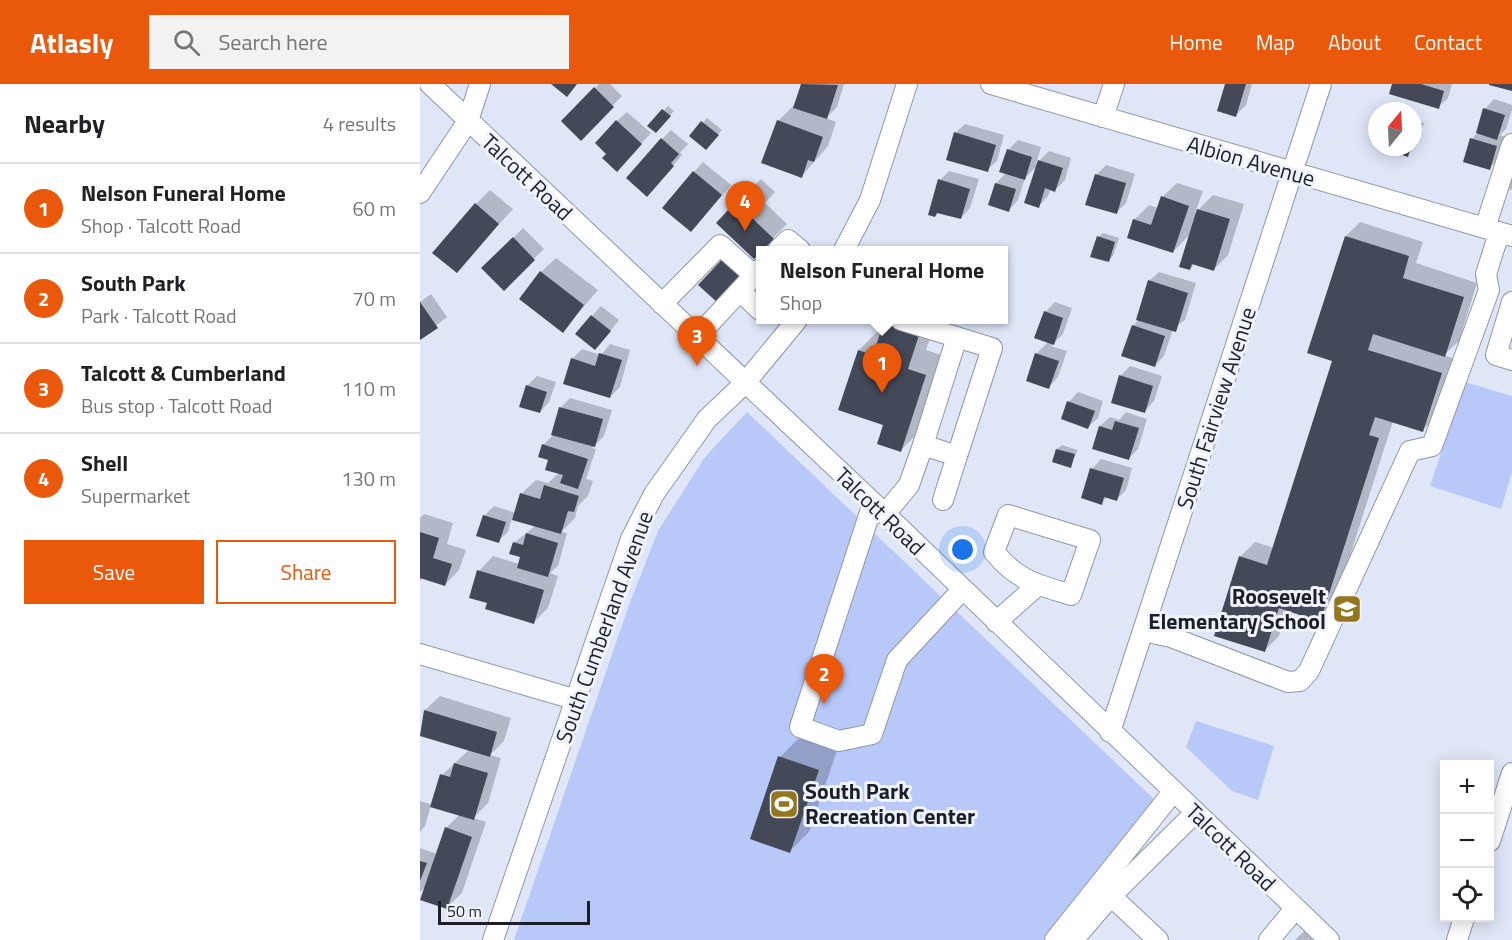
<!DOCTYPE html>
<html lang="en">
<head>
<meta charset="utf-8">
<style>
  :root { --surface:#fff; --page:#f2f2f2; --text:#202124; --muted:#757577; --line:#e0e0e0; --accent:#ea580c }
  body { margin:0; font-family:"Titillium Web",sans-serif; background:var(--page); color:var(--text) }
  .controls { position:absolute; right:18px; bottom:18px; display:grid; overflow:hidden; border-radius:0px; box-shadow:0 3px 15px #0003 }
  .controls button { width:54px; height:54px; display:grid; place-items:center; padding:0; border:0; border-bottom:2px solid var(--line); background:var(--surface); color:var(--text); font:30px sans-serif }
  .compass { position:absolute; left:948px; top:18px; width:54px; height:54px; border-radius:50%; background:var(--surface); box-shadow:0 3px 15px #0003; rotate:18deg }
  .scale { position:absolute; left:18px; bottom:15px; width:152px; box-sizing:border-box; padding-left:6px; border:3px solid #1c1f25; border-top:0; font-size:16px; line-height:21px; white-space:nowrap; color:#1c1f25; -webkit-text-stroke:4px #eff3fe; paint-order:stroke }
  .you { position:absolute; left:543px; top:466px; width:21px; height:21px; margin:-15px; border:4px solid #fff; border-radius:50%; background:#1a73e8; box-shadow:0 0 0 9px #1a73e833 }
  .badge { display:grid; place-items:center; width:39px; height:39px; border-radius:50%; background:var(--accent); color:#fff; font-size:20px; font-weight:700 }
  .pin { position:absolute; translate:-50% -50px; filter:drop-shadow(0 2px 3px #0008) }
  .pin::after { content:''; position:absolute; top:32px; width:21px; height:18px; background:inherit; clip-path:polygon(0 0,100% 0,50% 100%) }
  .popup { position:absolute; left:336px; top:162px; width:252px; height:78px; box-sizing:border-box; display:grid; place-content:center; border-radius:0px; background:var(--surface); filter:drop-shadow(0 2px 4px #0005); font-size:20px; white-space:nowrap; color:var(--muted) }
  .popup b { font-size:22px; color:var(--text) }
  .popup::after { content:''; position:absolute; left:50%; top:100%; margin-left:-12px; border:12px solid transparent; border-top-color:var(--surface) }
  .list { margin:0; padding:0; list-style:none }
  h2 { display:flex; justify-content:space-between; align-items:center; height:78px; margin:0; padding:0 24px; font-size:26px }
  h2 small { font-size:20px; font-weight:400; color:var(--muted) }
  .list li { display:grid; grid-template-columns:39px 1fr auto; gap:18px; align-items:center; box-sizing:border-box; height:90px; padding:0 24px; border-top:2px solid var(--line) }
  .list b { display:block; font-size:22px; white-space:nowrap }
  .list p { margin:0; font-size:20px; white-space:nowrap; color:var(--muted) }
  .list em { font-size:20px; font-style:normal; color:var(--muted) }
  .actions { display:flex; gap:12px; padding:18px 24px }
  .actions a { flex:1; padding:14px 0; border:2px solid var(--accent); border-radius:0px; text-align:center; font-size:21px; color:var(--accent) }
  .actions .main { background:var(--accent); color:#fff }
  .icon { flex:none; width:33px; height:33px; fill:none; stroke:currentColor; stroke-width:2; stroke-linecap:round; stroke-linejoin:round }
  .map { position:relative; flex:none; width:1092px; height:856px; overflow:hidden }
  header { display:flex; align-items:center; gap:36px; box-sizing:border-box; height:84px; padding:0 30px; background:var(--accent); color:#fff }
  header strong { font-size:28px }
  nav { display:flex; gap:33px; margin-inline-start:auto; font-size:21px }
  .search { width:420px; height:54px; background:var(--page); display:flex; align-items:center; gap:15px; box-sizing:border-box; padding:0 21px; border-radius:0px; color:var(--muted); font-size:22px }
  main { display:flex }
  aside { flex:1; background:var(--surface) }
  .map>svg:first-child { display:block }
</style>
</head>
<body>
<header>
<strong>Atlasly</strong>
<div class="search"><svg class="icon" aria-label="search" viewBox="0 0 24 24"><circle cx="10" cy="10" r="6"/><path d="M15 15l6 6"/></svg>Search here</div>
<nav><a>Home</a><a>Map</a><a>About</a><a>Contact</a></nav>
</header>
<main>
<aside>
<h2>Nearby<small>4 results</small></h2>
<ul class="list">
<li><span class="badge">1</span><div><b>Nelson Funeral Home</b><p>Shop · Talcott Road</p></div><em>60 m</em></li>
<li><span class="badge">2</span><div><b>South Park</b><p>Park · Talcott Road</p></div><em>70 m</em></li>
<li><span class="badge">3</span><div><b>Talcott &amp; Cumberland</b><p>Bus stop · Talcott Road</p></div><em>110 m</em></li>
<li><span class="badge">4</span><div><b>Shell</b><p>Supermarket</p></div><em>130 m</em></li>
</ul>
<div class="actions"><a class="main">Save</a><a>Share</a></div>
</aside>
<div class="map">
<svg width="1092" height="856" viewBox="0 0 1092 856">
  <rect width="100%" height="100%" fill="#dfe6f8"/>
  <path fill="#b7c8f9" d="M1045,298L1092,312V388L1081,425L1010,402Z
    M327,328L738,719L628,856H94L209,521L238,447L285,373Z
    M776,637L854,662L838,716L812,707L766,663Z"/>
  <path fill="#0003" d="M179,0H190L202,12L161,54L143,37Z
    M383,0H424L417,23L406,34L416,38L408,62L382,92L358,37L373,22L375,23Z
    M806,0H832L826,21L816,31Z
    M974,0H1032L1028,14L1018,23Z
    M1074,15L1092,21V26L1086,45L1080,51L1086,53L1079,75L1069,84L1052,55L1057,49L1065,25Z
    M248,22L254,27L240,43L230,42Z
    M207,28L231,49L206,76L188,70L197,37Z
    M287,34L302,46L290,60L271,52Z
    M993,36L1004,39L997,61L987,71L961,63H993Z
    M545,40L584,51L577,77L567,86L535,49Z
    M251,46L268,60L260,69L262,71L236,101L242,55Z
    M957,50V62L954,61Z
    M598,56L621,63L616,80L629,67L651,74L645,96L635,106L631,105L628,112L619,122L618,81L605,94L598,116L589,126L576,99L587,88L588,66Z
    M283,78L311,101L281,136L274,88Z
    M686,81L715,90L706,119L696,129L676,91Z
    M529,87L559,95L550,124L541,134L519,128L515,132L520,96Z
    M1092,90V106L1088,105Z
    M341,95L355,108L345,119L367,140L334,173L326,109Z
    M757,99L783,107L775,129L793,111L824,120L808,171L794,185L775,179L770,185L771,149L753,168L714,136L729,121L738,124L742,113Z
    M70,106L93,125L37,187L56,120Z
    M940,138L1003,158L996,179L1057,199L1039,257L1024,271L1035,275L1017,332L1002,346L973,337L914,522L900,536L867,526L859,552L844,567L796,551L821,472L835,458L854,464L914,276L926,152Z
    M103,144L124,165L84,204L64,184Z
    M683,149L699,154L693,172L689,176L678,153Z
    M136,174L178,206L143,247L121,188Z
    M739,188L776,199L765,236L753,245L744,272L735,281L713,242L719,235L729,197Z
    M11,210L27,233L0,254V218Z
    M635,218L652,224L643,250L631,262L647,267L638,293L629,303L616,270L628,258L625,228Z
    M181,222L199,236L184,255L172,232Z
    M467,236H516L506,266L524,272L500,347L481,366L465,340L420,326L439,266L458,247L462,248Z
    M190,260L210,266L200,303L190,313L152,275L162,265L181,271Z
    M710,282L742,292L734,317L725,327L700,292Z
    M117,292L136,298L129,318L120,328L107,302Z
    M658,308L683,317L678,334L668,343L649,318Z
    M150,314L192,326L184,352L172,364L176,365L166,395L173,397L168,412L158,422L155,434L141,448L147,449L138,482L130,489L138,492L128,524L114,538L69,518L59,487L73,472L99,480L102,472L94,459L116,441L92,434L88,448L78,457L64,432L74,422L96,429L101,410L116,396L128,399L139,389L123,361L134,350L140,324Z
    M706,328L727,335L718,365L709,374L680,342L690,333L699,336Z
    M642,361L658,366L650,382L637,365Z
    M681,375L712,384L706,406L696,416L687,413L681,419L672,385Z
    M4,430L33,439L27,460L46,466L39,486L25,501L3,494L0,497V434Z
    M20,612L91,634L84,657L70,671L81,674L68,719L53,734L66,738L42,809L27,823L6,802L0,808V764L17,770L26,744L40,730L11,721L5,742L0,748V717L13,721L22,691L50,665L0,650L5,626Z
    M379,654L417,667L389,748L370,767L360,673Z
    M884,847L893,856H875Z"/>
  <path fill="#444958" d="M131,0H157L147,13Z
    M381,0L418,1L407,35L373,24Z
    M805,0H826L816,33L797,27Z
    M972,0H1001L1024,7L1019,25L969,10Z
    M1069,0H1092V7L1069,1Z
    M174,3L194,23L161,57L141,37Z
    M1063,24L1085,31L1077,56L1056,49Z
    M242,25L251,32L236,49L227,42Z
    M196,36L222,60L197,88L182,74L186,70L175,59Z
    M357,36L403,53L394,78L388,76L382,94L341,79Z
    M281,37L299,51L286,66L269,52Z
    M534,48L576,61L568,88L526,76Z
    M241,54L259,70L251,79L254,82L227,113L206,94Z
    M1050,54L1077,62L1070,86L1043,78Z
    M958,63H991L988,73Z
    M587,65L612,73L605,96L579,88Z
    M618,76L643,84L635,108L625,104L619,124L604,119Z
    M273,87L302,111L271,148L242,124Z
    M675,90L706,99L697,130L665,121Z
    M518,95L550,105L541,135L517,129L515,133L508,131Z
    M575,99L596,105L589,128L568,121Z
    M325,108L341,124L332,134L354,155L334,175L296,139Z
    M741,112L769,122L753,169L707,154L713,135L731,141Z
    M55,119L79,140L37,189L12,169Z
    M777,125L810,135L794,187L772,180L770,186L759,183Z
    M677,152L695,158L689,178L670,173Z
    M925,152L989,172L983,194L1044,213L1025,273L953,250L948,266L1022,289L1003,348L955,333L949,351L959,354L900,538L859,524L845,568L794,552L819,472L847,481L912,277L887,269Z
    M93,153L115,176L84,207L61,184Z
    M307,170L327,187L298,219L278,201Z
    M120,187L164,221L143,249L99,215Z
    M728,196L768,209L756,248L716,236Z
    M0,218L18,244L0,256Z
    M624,227L643,234L634,261L614,254Z
    M171,231L191,247L175,266L155,250Z
    M464,237L500,248L488,285L506,291L481,368L457,360L463,341L418,326L438,266L453,271Z
    M712,241L745,252L735,283L701,272Z
    M179,269L202,276L190,314L143,300L151,274L175,282Z
    M615,269L639,277L629,305L606,297Z
    M699,291L733,302L725,329L691,319Z
    M106,301L127,308L120,329L99,323Z
    M647,317L675,327L668,345L641,335Z
    M139,323L183,335L175,363L131,351Z
    M695,337L719,344L709,376L672,365L679,342L692,346Z
    M122,360L168,375L158,405L140,399L143,391L125,386L128,376L118,373Z
    M636,365L655,370L651,384L632,378Z
    M670,384L704,394L697,417L684,413L682,421L661,414Z
    M124,401L159,412L154,428L148,427L141,450L92,436L100,409L120,415Z
    M63,431L86,438L79,459L56,452Z
    M0,448L19,454L13,474L32,480L25,502L0,494Z
    M106,449L138,459L128,493L97,484L100,473L89,470L93,458L103,461Z
    M57,486L124,506L114,540L65,525L67,519L49,514Z
    M4,626L77,648L70,673L0,652Z
    M358,672L399,686L370,769L330,755Z
    M34,679L68,689L54,736L10,723L20,690L30,693Z
    M25,743L52,753L27,825L0,816Z
    M0,777L7,779L0,797Z"/>
  <g fill="none" stroke-linecap="round" stroke-linejoin="round">
    <g stroke="#9096a7" stroke-width="22">
      <path id="minor" d="M10,0L465,430L909,856
        M571,0L1092,152
        M683,33L694,0
        M0,109L48,37L60,0
        M1065,144L1092,60
        M358,166L368,156L380,166
        M424,166L450,116L487,0
        M320,207L340,226
        M1092,218L1076,271L1092,276
        M242,220L300,161L335,192
        M277,253L340,185
        M503,361L537,253
        M523,416L537,372
        M453,419L380,643L419,657L452,650L477,576L542,506
        M465,430L489,401L503,361L537,372L572,264L481,236
        M588,431L670,456L651,511C616,500 598,497 574,468Z
        M576,538L618,501
        M723,547L751,553L868,598L880,597L889,587L990,367L1012,362L1069,206L1066,190L1079,149
        M0,570L157,616
        M690,648L901,0
        M1070,757L1092,689
        M73,856L211,455L234,410L287,335L325,299L377,236
        M635,856L753,708
        M653,856L691,812
        M738,856L691,812L775,729
        M849,856L875,825
        M1037,856L1044,834"/>
    </g>
    <use href="#minor" stroke="#fff" stroke-width="20"/>
  </g>
  <defs>
    <g id="school-square" transform="scale(1.5)"><rect x="-9" y="-9" width="18" height="18" rx="4" fill="#93761d" stroke="#eff3fe"/><path d="M0-5L7-2L0 1L-7-2ZM-4 1L0 2.5L4 1V4Q0 6-4 4Z" fill="#fff"/></g>
    <g id="stadium-square" transform="scale(1.5)"><rect x="-9" y="-9" width="18" height="18" rx="4" fill="#93761d" stroke="#eff3fe"/><path d="M0-5a6.5 5 0 1 0 0 10a6.5 5 0 1 0 0-10ZM-3.5-1.8h7v3.6h-7Z" fill="#fff"/></g>
  </defs>
  <g fill-rule="evenodd">
    <use href="#school-square" x="927" y="525"/>
    <use href="#stadium-square" x="364" y="720"/>
  </g>
  <g text-anchor="middle" stroke-width="6" stroke-linejoin="round" paint-order="stroke">
    <g font-size="22" fill="#1c1f25" stroke="#eff3fe">
      <text transform="translate(831 77) rotate(16)" y="8">Albion Avenue</text>
      <text transform="translate(107 93) rotate(43)" y="8">Talcott Road</text>
      <text transform="translate(796 324) rotate(-72)" y="8">South Fairview Avenue</text>
      <text transform="translate(460 427) rotate(44)" y="8">Talcott Road</text>
      <text transform="translate(184 543) rotate(-70)" y="8">South Cumberland Avenue</text>
      <text transform="translate(811 763) rotate(44)" y="8">Talcott Road</text>
    </g>
    <g font-size="22" font-weight="bold" fill="#1c1f25" stroke="#eff3fe" text-anchor="end">
      <text x="906" y="520">Roosevelt<tspan x="906" dy="25">Elementary School</tspan></text>
      <text x="385" y="715" text-anchor="start">South Park<tspan x="385" dy="25">Recreation Center</tspan></text>
    </g>
  </g>
</svg>
<div class="controls">
<button>+</button>
<button>−</button>
<button><svg class="icon" aria-label="locate" viewBox="0 0 24 24"><circle cx="12" cy="12" r="6"/><path d="M12 2v4M12 18v4M2 12h4M18 12h4"/></svg></button>
</div>
<svg class="compass" viewBox="-18 -18 36 36"><path d="M0-13l5 13h-10z" fill="#e53935"/><path d="M0 13l5-13h-10z" fill="#757577"/></svg>
<div class="scale">50 m</div>
<div class="you"></div>
<div class="pin badge" style="left:462px;top:309px">1</div>
<div class="popup"><b>Nelson Funeral Home</b>Shop</div>
<div class="pin badge" style="left:404px;top:620px">2</div>
<div class="pin badge" style="left:277px;top:282px">3</div>
<div class="pin badge" style="left:325px;top:147px">4</div>
</div>
</main>
</body>
</html>
